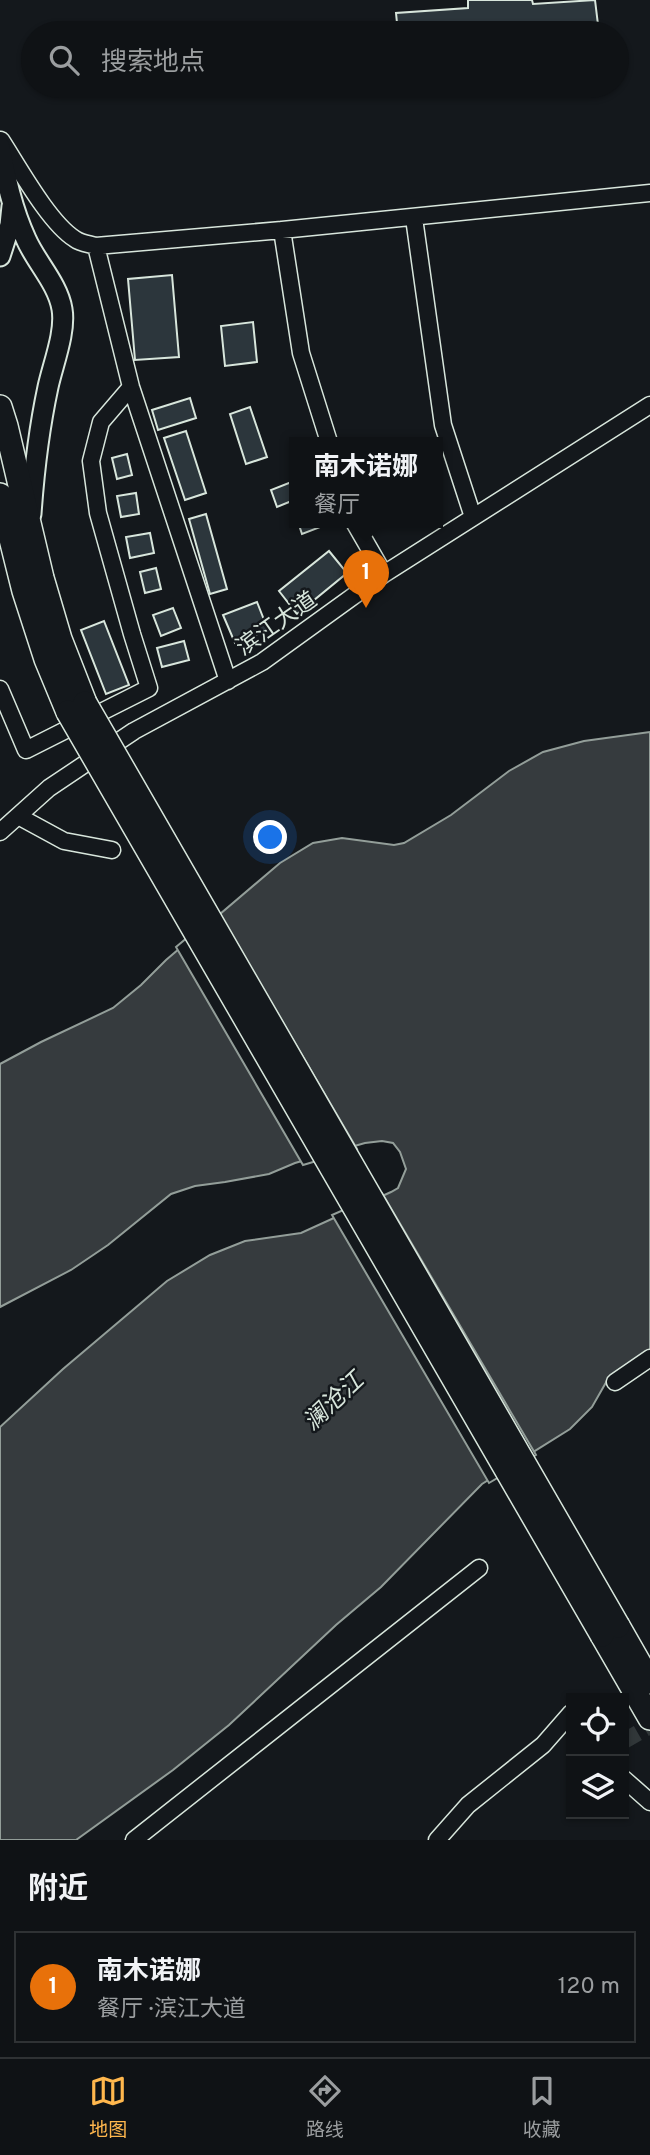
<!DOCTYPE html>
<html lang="zh">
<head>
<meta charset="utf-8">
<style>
  :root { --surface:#0f1215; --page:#1d2022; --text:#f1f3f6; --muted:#9b9ea0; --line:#2f3234; --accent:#ffb74d }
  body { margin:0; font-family:Overpass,"Noto Sans SC",sans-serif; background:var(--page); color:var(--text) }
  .controls { position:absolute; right:21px; bottom:21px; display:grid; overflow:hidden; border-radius:0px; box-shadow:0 2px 5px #0004 }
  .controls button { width:63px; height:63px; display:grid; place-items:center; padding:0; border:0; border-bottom:2px solid var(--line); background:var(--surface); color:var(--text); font:35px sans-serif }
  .you { position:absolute; left:271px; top:838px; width:24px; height:24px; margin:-18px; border:5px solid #fff; border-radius:50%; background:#1a73e8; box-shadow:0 0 0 10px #1a73e833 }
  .badge { display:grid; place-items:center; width:46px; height:46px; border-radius:50%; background:var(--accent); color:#fff; font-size:23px; font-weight:700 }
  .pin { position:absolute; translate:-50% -58px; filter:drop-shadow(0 2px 4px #0008) }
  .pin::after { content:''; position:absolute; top:37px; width:24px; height:21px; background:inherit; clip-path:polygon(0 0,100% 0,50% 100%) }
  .popup { position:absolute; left:289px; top:437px; width:154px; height:91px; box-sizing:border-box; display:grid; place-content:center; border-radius:0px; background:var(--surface); filter:drop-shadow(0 2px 5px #0005); font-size:23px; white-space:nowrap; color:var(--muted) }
  .popup b { font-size:26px; color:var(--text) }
  .popup::after { content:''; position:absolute; left:50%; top:100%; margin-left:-14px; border:14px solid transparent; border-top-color:var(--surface) }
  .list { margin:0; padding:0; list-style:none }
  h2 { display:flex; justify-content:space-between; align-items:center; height:91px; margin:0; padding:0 28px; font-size:30px }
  h2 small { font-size:23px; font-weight:400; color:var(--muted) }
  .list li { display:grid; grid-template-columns:46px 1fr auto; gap:21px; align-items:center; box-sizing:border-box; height:112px; margin:0 14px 14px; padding:0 14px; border:2px solid var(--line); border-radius:0px }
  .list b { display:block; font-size:26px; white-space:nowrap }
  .list p { margin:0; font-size:23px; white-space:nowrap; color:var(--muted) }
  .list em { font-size:23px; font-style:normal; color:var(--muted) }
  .icon { flex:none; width:38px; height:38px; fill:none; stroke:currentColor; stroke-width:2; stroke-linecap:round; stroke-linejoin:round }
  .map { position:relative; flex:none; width:650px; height:1840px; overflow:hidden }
  .search { position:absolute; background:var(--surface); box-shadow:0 2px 5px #0004; left:21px; right:21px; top:21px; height:77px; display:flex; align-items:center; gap:18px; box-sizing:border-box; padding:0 24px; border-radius:38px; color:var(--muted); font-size:26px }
  .sheet { height:217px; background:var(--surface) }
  nav { display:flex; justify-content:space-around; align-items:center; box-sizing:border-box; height:98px; border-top:2px solid var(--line); background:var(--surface); font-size:19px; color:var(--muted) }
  nav a { display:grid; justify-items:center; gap:4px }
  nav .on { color:var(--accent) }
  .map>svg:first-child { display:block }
</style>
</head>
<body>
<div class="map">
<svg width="650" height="1840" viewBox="0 0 650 1840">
  <rect width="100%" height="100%" fill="#14181c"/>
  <path fill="#363b3e" stroke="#939e99" stroke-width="2" d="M650,732V1349L608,1379L592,1407L570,1429L482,1484L381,1587L336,1625L229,1725L173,1770L76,1840H0V1427L63,1369L167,1281L210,1255L245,1241L301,1233L391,1192L398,1188L406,1169L400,1152L393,1143L382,1141L365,1143L295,1163L269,1174L225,1182L195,1186L171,1194L108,1245L71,1270L0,1307V1064L41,1042L113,1008L141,985L166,960L280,863L313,843L342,838L394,845L404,843L451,815L509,771L543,752L584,741Z"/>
  <path fill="#14181c" stroke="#939e99" stroke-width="2" d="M218,912L357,1149L303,1165L176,947Z
    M382,1193L536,1455L489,1483L332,1215Z"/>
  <path fill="#2c363c" stroke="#d8e6dc" stroke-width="2" d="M468,0H532L533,4L595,0L599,33H398L396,13L468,8Z
    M172,275L179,357L135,360L128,279Z
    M253,322L257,362L225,366L221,326Z
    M190,398L196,418L158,430L152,410Z
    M250,407L267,457L246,464L230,414Z
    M186,431L206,493L185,500L164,438Z
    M127,454L132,475L117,479L112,458Z
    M294,481V500L277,507L271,490Z
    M136,493L139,514L121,517L117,496Z
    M206,514L227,589L210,594L189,519Z
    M298,522H322L323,526L302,534Z
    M150,533L154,553L130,558L126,537Z
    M329,551L347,573L297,614L279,591Z
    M156,568L161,589L145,593L140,572Z
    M257,602L268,630L235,643L223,615Z
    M173,608L181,628L161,636L153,615Z
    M104,621L129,685L106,694L81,630Z
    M184,641L189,660L162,667L157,648Z"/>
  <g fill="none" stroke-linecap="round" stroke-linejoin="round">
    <path stroke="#313739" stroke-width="16" stroke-dasharray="16 8" stroke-linecap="butt" d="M624,1741L650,1726"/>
    <g stroke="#d8e6dc" stroke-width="19">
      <path id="minor" d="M1,140C18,166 49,223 75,239C80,243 89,244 96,246L131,387L228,681
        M414,218L443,425L473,517
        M282,230L301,353L329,442
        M96,246L282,230L650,193
        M354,522L384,574
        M0,689L26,750L149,688L132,634L98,513L91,461L101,422L131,387
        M18,816L64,841L112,850
        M0,832L49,788L134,731L262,662L384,574L650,405
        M615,1382L650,1358
        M624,1779L650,1802
        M134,1840L479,1568
        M437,1840L468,1805L543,1745L571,1713"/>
    </g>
    <g stroke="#d8e6dc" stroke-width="23">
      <path id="major" d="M0,147C6,179 12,209 26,239C36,262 58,284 62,309C66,332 53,364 48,387C39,429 34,471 31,514
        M0,256L10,225L12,206"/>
    </g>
    <g stroke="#d8e6dc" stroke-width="26">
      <path id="highway" d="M0,407L6,426L42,578L60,639L85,703
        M0,495L24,591L46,659L68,712
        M618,1626L650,1682
        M602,1635L650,1718"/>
    </g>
    <use href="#minor" stroke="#14181c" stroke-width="16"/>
    <use href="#major" stroke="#14181c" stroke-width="19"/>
    <use href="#highway" stroke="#14181c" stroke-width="23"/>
    <g stroke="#d8e6dc" stroke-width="26" stroke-linecap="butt">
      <path id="highway-bridge" d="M85,703L618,1626
        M68,712L602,1635"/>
    </g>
    <use href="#highway-bridge" stroke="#14181c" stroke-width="23"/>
  </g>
  <g text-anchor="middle" stroke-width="5" stroke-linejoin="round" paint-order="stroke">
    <g font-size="23" fill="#d8e6dc" stroke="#14181c">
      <text transform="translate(276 623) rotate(-35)" y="8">滨江大道</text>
    </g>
    <g font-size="24" font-style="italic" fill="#d8e6dc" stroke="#14181c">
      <text transform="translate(333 1401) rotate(-43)" y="8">澜沧江</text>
    </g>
  </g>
</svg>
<div class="controls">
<button><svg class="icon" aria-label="locate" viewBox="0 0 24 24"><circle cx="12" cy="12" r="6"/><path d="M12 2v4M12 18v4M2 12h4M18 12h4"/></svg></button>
<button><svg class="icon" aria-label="layers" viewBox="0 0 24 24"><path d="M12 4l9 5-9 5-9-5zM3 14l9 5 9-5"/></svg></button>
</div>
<div class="you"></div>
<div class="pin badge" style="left:366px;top:608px;background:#e8710a">1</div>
<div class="popup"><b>南木诺娜</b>餐厅</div>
<div class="search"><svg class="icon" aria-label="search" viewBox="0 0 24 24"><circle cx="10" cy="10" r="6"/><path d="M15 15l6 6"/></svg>搜索地点</div>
</div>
<section class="sheet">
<h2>附近<small></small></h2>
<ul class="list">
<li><span class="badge" style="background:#e8710a">1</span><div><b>南木诺娜</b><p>餐厅 · 滨江大道</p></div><em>120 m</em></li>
</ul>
</section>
<nav>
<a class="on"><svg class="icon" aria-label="map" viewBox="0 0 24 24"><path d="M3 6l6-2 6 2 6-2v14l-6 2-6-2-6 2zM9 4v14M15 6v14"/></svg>地图</a>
<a><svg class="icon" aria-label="directions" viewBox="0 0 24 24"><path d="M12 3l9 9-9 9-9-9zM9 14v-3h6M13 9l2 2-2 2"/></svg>路线</a>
<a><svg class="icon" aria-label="saved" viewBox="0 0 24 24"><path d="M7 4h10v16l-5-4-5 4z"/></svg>收藏</a>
</nav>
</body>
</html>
